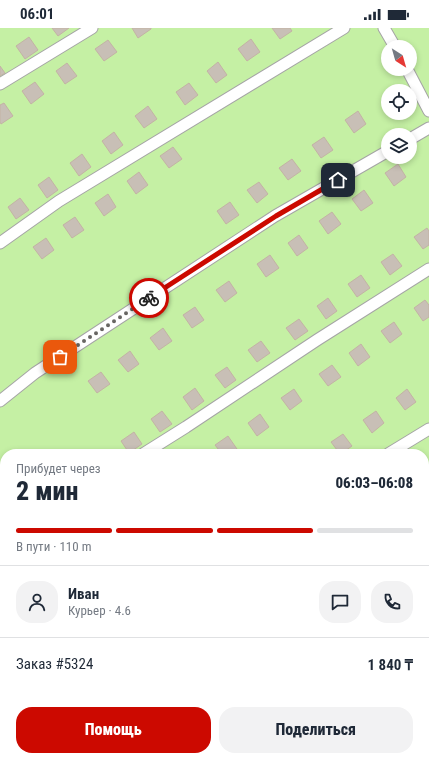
<!DOCTYPE html>
<html lang="ru">
<head>
<meta charset="utf-8">
<style>
  body { margin:0; font-family:"Roboto Condensed",sans-serif; background:#f2f2f3; color:#1f2937; height:100vh; display:flex; flex-direction:column; font-size:15px; white-space:nowrap }
  * { box-sizing:border-box; margin:0 }
  p { font-size:13px; color:#747a83 }
  .icon { flex:none; width:22px; height:22px; fill:none; stroke:currentColor; stroke-width:2; stroke-linecap:round; stroke-linejoin:round }
  .map { position:relative; flex:1; overflow:hidden }
  .details { position:absolute; left:0px; top:421px; width:429px; height:312px; display:flex; flex-direction:column; background:#fff; border-radius:16px 16px 0 0; box-shadow:0 2px 6px #0003 }
  .details>* { flex:none }
  .needle { width:26px; rotate:143deg }
  .fabs { position:absolute; left:381px; top:12px; display:grid; gap:8px }
  .fabs a { display:grid; place-items:center; width:36px; height:36px; border-radius:50%; background:#fff; box-shadow:0 2px 6px #0003; font-size:20px }
  .pin { position:absolute; display:grid; place-items:center; width:34px; height:34px; color:#fff; margin:-17px; border-radius:8px; box-shadow:0 2px 6px #0006 }
  .courier { position:absolute; display:grid; place-items:center; width:40px; height:40px; margin:-20px; border:3px solid #cc0900; border-radius:50%; background:#fff; color:#222; box-shadow:0 1px 5px #0007 }
  .summary em { font-style:normal; font-weight:800 }
  .summary div { display:flex; flex-direction:column-reverse }
  .summary { display:flex; align-items:center; justify-content:space-between; height:68px; padding:0 16px }
  h1 { font-size:26px; font-weight:800; line-height:30px }
  .bar { display:grid; grid-template-columns:repeat(4,1fr); gap:6px 4px; align-content:center; height:48px; padding:0 16px }
  .bar i { height:5px; border-radius:3px; background:#e0e1e3 }
  .bar .current { background:#cc0900 }
  .bar p { grid-column:span 4 }
  .line { display:flex; align-items:center; gap:10px; padding:0 16px; border-top:1px solid #e0e1e3 }
  .line div { flex:1 }
  .round { display:grid; place-items:center; flex:none; width:42px; height:42px; border-radius:16px; background:#f2f2f3 }
  .action { display:flex; gap:8px; margin-top:auto; padding:8px 16px }
  .action a { flex:1; height:46px; border-radius:16px; background:#cc0900; color:#fff; font-size:16px; font-weight:800; line-height:46px; text-align:center }
  .action a+a { background:#f2f2f3; color:#1f2937 }
  .status { display:flex; justify-content:space-between; align-items:center; height:28px; padding:0 20px; background:#fff; direction:ltr }
  .status svg { height:11px; fill:currentColor }
  .map>svg:first-child { display:block }
  .grass { fill:#c5f0a4; fill-rule:evenodd }
  .building { fill:#c8bfb6; stroke:#c3b3a4 }
  .lines { fill:none; stroke-linecap:round; stroke-linejoin:round }
  .street-casing { stroke:#a5a5a5; stroke-width:13 }
  .street { stroke:#fff; stroke-width:11 }
  .done { stroke:#686663; stroke-width:4; stroke-dasharray:0 7.2 }
  .route { stroke:#cc0900; stroke-width:5 }
</style>
</head>
<body>
<div class="status"><b>06:01</b><svg viewBox="0 0 49 12"><path d="M0 12V9h3v3zM5 12V6h3v6zM10 12V3h3v9zM15 12V0h3v12zM26 1h20v11H26zM47 4h2v5h-2z"/></svg></div>
<div class="map">
<svg width="429" height="733" viewBox="0 0 429 733">
  <rect width="100%" height="100%" fill="#f0ece3"/>
  <path class="grass" d="M0 0H429V733H0ZM388 19H410V41H388ZM388 63H410V85H388ZM388 107H410V129H388ZM5 426H424V728H5Z"/>
  <path class="building" d="M52 0H69L58 8Z
    M132 0H151V1L138 10Z
    M272 0H290L292 3 280 11Z
    M29 9 38 22 25 31 16 18Z
    M251 11 260 24 247 33 238 21Z
    M108 12 117 24 104 33 95 21Z
    M218 34 227 47 216 55 207 43Z
    M67 35 77 48 65 56 56 43Z
    M0 38 5 45 0 48Z
    M35 54 44 66 31 76 22 63Z
    M189 55 198 67 185 77 176 64Z
    M4 75 13 88 1 96 0 94V77Z
    M148 78 157 91 144 100 135 88Z
    M358 83 366 96 354 105 345 92Z
    M114 104 123 117 111 126 102 113Z
    M324 109 333 122 321 130 312 117Z
    M173 119 182 131 169 140 160 128Z
    M82 126 91 139 79 148 70 135Z
    M292 131 301 143 288 152 279 140Z
    M398 136 406 149 394 158 385 145Z
    M139 144 148 157 136 166 127 153Z
    M49 149 58 162 47 170 38 157Z
    M259 154 268 166 257 175 247 162Z
    M364 162 373 175 361 183 352 171Z
    M108 166 116 179 104 188 95 175Z
    M20 170 29 182 16 191 8 179Z
    M230 174 239 187 226 196 217 183Z
    M332 184 341 196 328 206 319 193Z
    M75 189 84 202 72 210 63 197Z
    M427 200 429 203V217L423 221 414 209Z
    M299 207 308 220 297 228 288 215Z
    M46 210 54 222 42 231 33 219Z
    M393 226 402 238 390 247 381 234Z
    M270 227 279 240 266 249 257 236Z
    M361 247 370 260 357 269 348 256Z
    M229 253 237 265 225 274 216 262Z
    M328 270 337 283 326 291 317 278Z
    M425 272 429 277V289L423 293 414 280Z
    M195 279 204 292 192 300 183 287Z
    M299 291 308 303 295 312 286 300Z
    M394 294 402 306 390 315 381 303Z
    M163 300 172 313 159 322 150 310Z
    M261 313 270 325 257 334 248 322Z
    M361 316 370 329 358 338 349 325Z
    M130 323 139 336 128 344 118 332Z
    M332 337 341 349 328 358 319 346Z
    M227 339 236 352 225 360 215 347Z
    M101 344 110 356 97 365 88 353Z
    M195 360 204 373 192 382 183 369Z
    M294 361 302 373 290 382 281 370Z
    M407 361 416 374 405 382 396 370Z
    M162 383 172 396 160 404 151 391Z
    M376 383 384 395 372 405 363 392Z
    M260 386 269 399 257 408 248 395Z
    M134 404 142 416 129 425 121 413Z
    M343 406 352 418 341 426H340L331 414Z
    M228 408 237 421 229 426H222L215 417Z
    M424 512 429 519V525L424 528Z
    M125 728H138L131 733H129Z
    M212 728H216L220 733H205Z
    M366 728H385L387 731 385 733H369Z"/>
  <g class="lines">
    <g class="street-casing">
      <path id="street" d="M384 0 395 19
        M407 41 429 83
        M0 56 92 0
        M410 111 429 100
        M0 215 59 173 344 0
        M0 373 35 345 275 188 388 123
        M143 426 186 399 317 312 429 241
        M388 426 429 401
        M0 516 5 513
        M424 561 429 557
        M0 673 5 669
        M154 733 162 728
        M415 733 423 728"/>
    </g>
    <use href="#street" class="street"/>
  </g>
  <g class="lines">
    <path class="done" d="M60 329 149 270"/>
    <path class="route" d="M149 270 276 188 338 152"/>
  </g>
</svg>
<div class="fabs">
<a><svg class="needle" viewBox="-14 -14 28 28"><path d="M0-13l5 13h-10z" fill="#e53935"/><path d="M0 13l5-13h-10z" fill="#747a83"/></svg></a>
<a><svg class="icon" aria-label="locate" viewBox="0 0 24 24"><circle cx="12" cy="12" r="6"/><path d="M12 2v4M12 18v4M2 12h4M18 12h4"/></svg></a>
<a><svg class="icon" aria-label="layers" viewBox="0 0 24 24"><path d="M12 4l9 5-9 5-9-5zM3 14l9 5 9-5"/></svg></a>
</div>
<div class="pin" style="left:60px;top:329px;background:#ea580c"><svg class="icon" aria-label="bag" viewBox="0 0 24 24"><path d="M5 8h14l-1 12H6zM9 8a3 3 0 0 1 6 0"/></svg></div>
<div class="pin" style="left:338px;top:152px;background:#1f2937"><svg class="icon" aria-label="home" viewBox="0 0 24 24"><path d="M3 11l9-7 9 7M6 9v11h12V9"/></svg></div>
<div class="courier" style="left:149px;top:270px"><svg class="icon" aria-label="bike" viewBox="0 0 24 24"><circle cx="6" cy="16" r="4"/><circle cx="18" cy="16" r="4"/><path d="M6 16l4-8h5l3 8M10 8l3 8H6M13 5h3"/></svg></div>
<section class="details">
<div class="summary"><div><h1>2 мин</h1><p>Прибудет через</p></div><em>06:03–06:08</em></div>
<div class="bar"><i class="current"></i><i class="current"></i><i class="current"></i><i></i><p>В пути · 110 m</p></div>
<div class="line" style="height:72px"><a class="round"><svg class="icon" aria-label="person" viewBox="0 0 24 24"><circle cx="12" cy="8" r="4"/><path d="M4 21q1-7 8-7t8 7"/></svg></a><div><b>Иван</b><p>Курьер · 4.6</p></div><a class="round"><svg class="icon" aria-label="chat" viewBox="0 0 24 24"><path d="M4 5h16v11H9l-5 4z"/></svg></a><a class="round"><svg class="icon" aria-label="phone" viewBox="0 0 24 24"><path d="M5 4h4l2 5-3 2q2 4 5 5l2-3 5 2v4C11 20 4 13 5 4z"/></svg></a></div>
<div class="line" style="height:52px"><div>Заказ #5324</div><b>1 840 ₸</b></div>
<div class="action"><a>Помощь</a><a>Поделиться</a></div>
</section>
</div>
</body>
</html>
